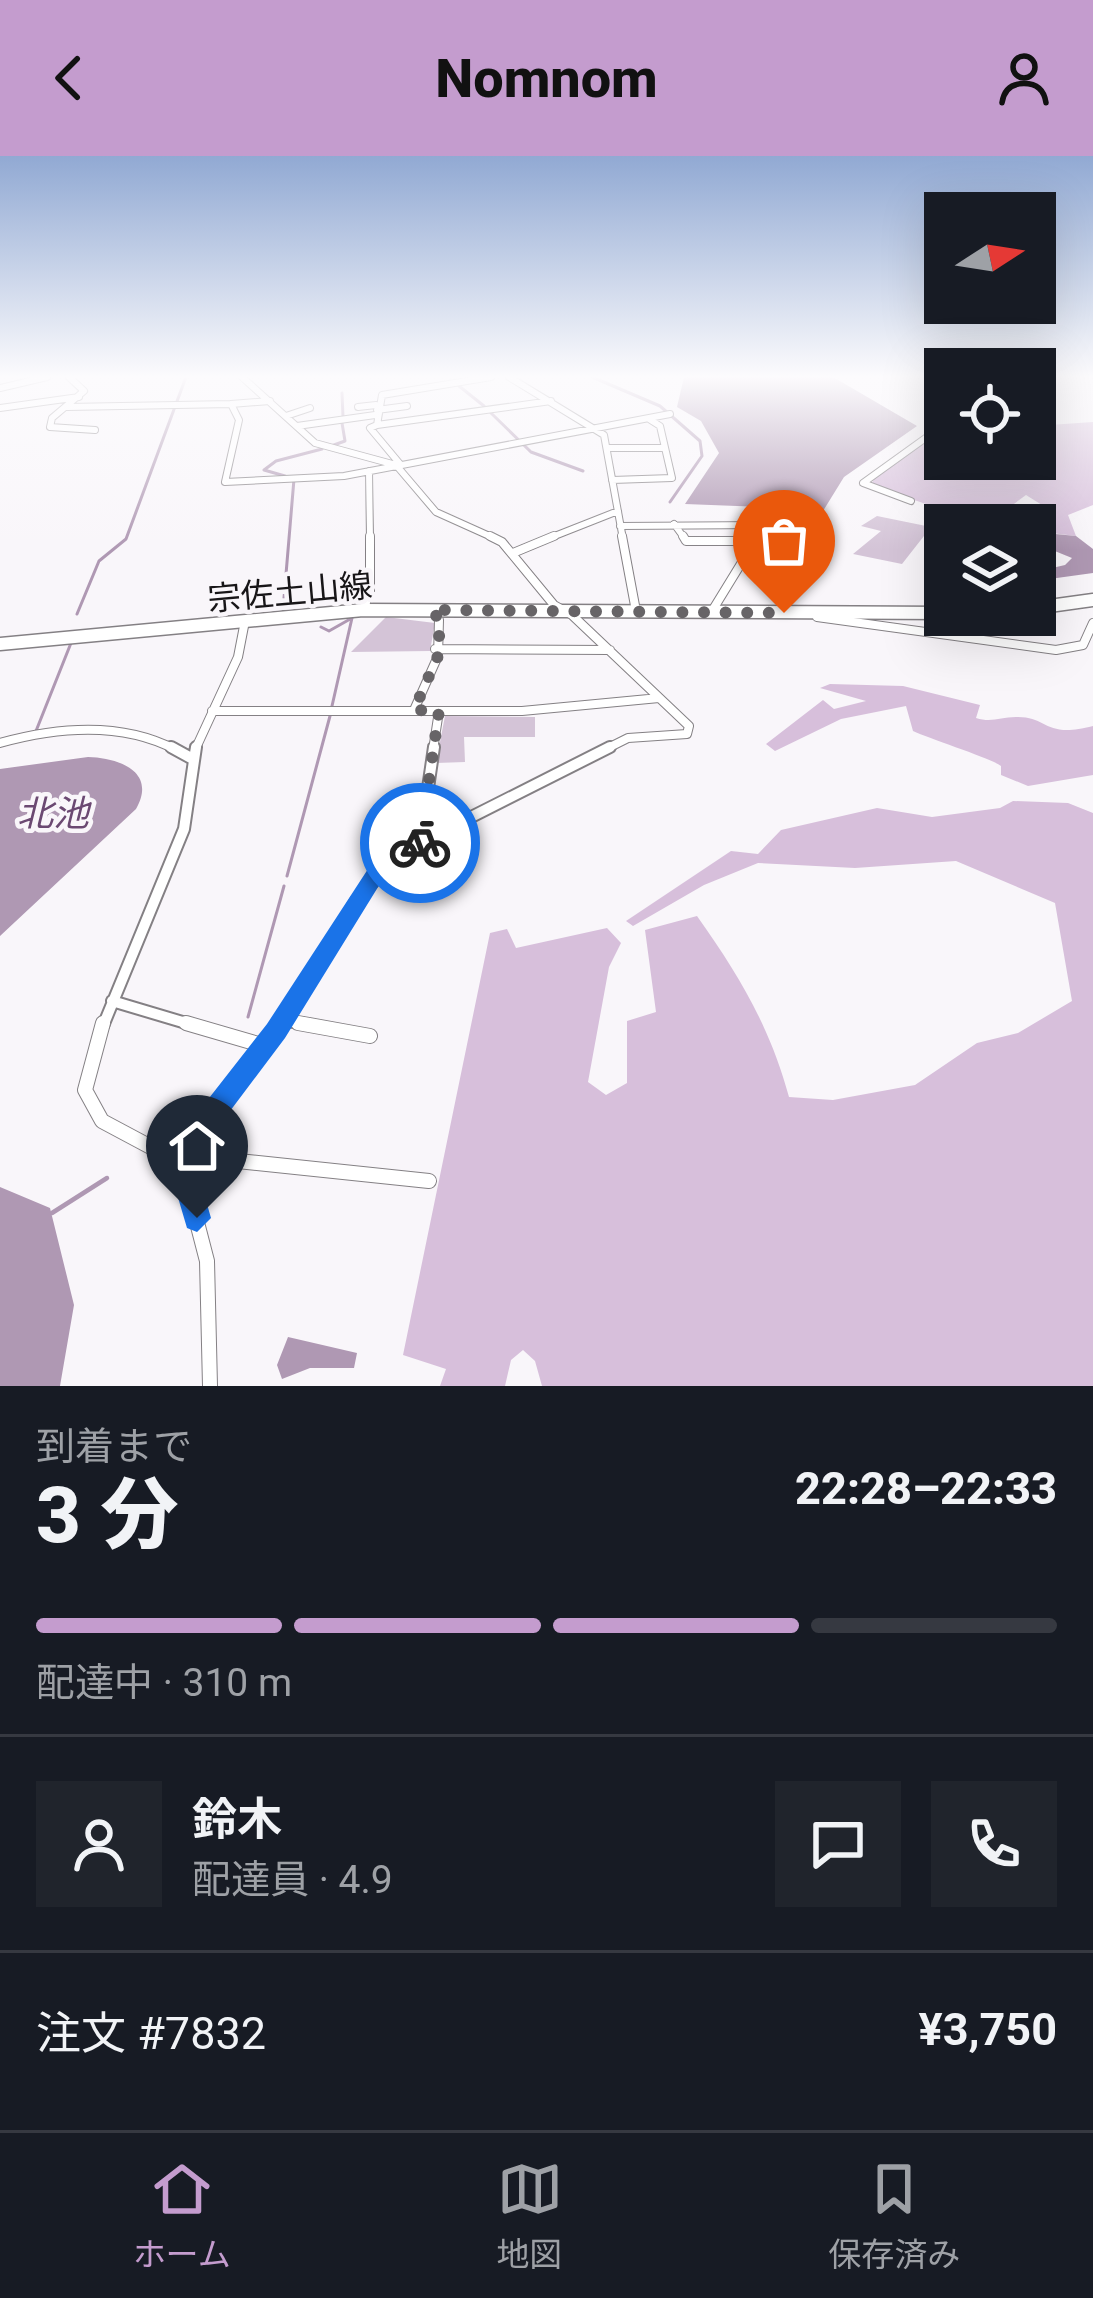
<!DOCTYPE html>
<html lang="ja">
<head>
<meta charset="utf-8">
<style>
  body { margin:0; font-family:Roboto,"Noto Sans JP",sans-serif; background:#20242c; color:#f1f3f6; height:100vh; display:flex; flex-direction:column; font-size:45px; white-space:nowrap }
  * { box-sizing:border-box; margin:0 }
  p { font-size:39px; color:#9ea1a6 }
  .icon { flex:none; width:66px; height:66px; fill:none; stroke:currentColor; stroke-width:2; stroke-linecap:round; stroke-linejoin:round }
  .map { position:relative; height:1230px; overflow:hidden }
  .sheet { display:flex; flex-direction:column; background:#171b24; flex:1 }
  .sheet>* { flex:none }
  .needle { width:78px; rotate:78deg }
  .fabs { position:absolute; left:924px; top:36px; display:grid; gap:24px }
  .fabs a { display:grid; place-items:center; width:132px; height:132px; border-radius:0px; background:#171b24; box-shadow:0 12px 48px #0002; font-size:60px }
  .pin { position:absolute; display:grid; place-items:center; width:102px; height:102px; color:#fff; margin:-123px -51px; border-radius:50% 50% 50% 0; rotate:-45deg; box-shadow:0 0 12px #0007 }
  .pin .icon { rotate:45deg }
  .courier { position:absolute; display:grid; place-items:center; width:120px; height:120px; margin:-60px; border:9px solid #1a73e8; border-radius:50%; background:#fff; color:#222; box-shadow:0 3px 15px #0007 }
  .headline em { font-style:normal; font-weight:800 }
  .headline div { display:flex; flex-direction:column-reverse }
  .headline { display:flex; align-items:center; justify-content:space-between; height:204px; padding:0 36px }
  h1 { font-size:78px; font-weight:800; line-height:90px }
  .bar { display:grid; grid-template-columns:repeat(4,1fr); gap:18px 12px; align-content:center; height:144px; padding:0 36px }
  .bar i { height:15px; border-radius:9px; background:#363941 }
  .bar .current { background:#c49cce }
  .bar p { grid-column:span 4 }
  .line { display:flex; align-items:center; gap:30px; padding:0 36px; border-top:3px solid #363941 }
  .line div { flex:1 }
  .round { display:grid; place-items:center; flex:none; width:126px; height:126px; border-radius:0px; background:#20242c }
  header { display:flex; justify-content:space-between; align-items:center; height:156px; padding:0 36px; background:#c49cce; color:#111; font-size:54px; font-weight:800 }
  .tabs { display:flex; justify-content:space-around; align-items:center; height:168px; border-top:3px solid #363941; background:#171b24; font-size:33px; color:#9ea1a6 }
  .tabs a { display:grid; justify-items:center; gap:6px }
  .tabs .current { color:#c49cce }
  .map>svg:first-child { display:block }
  .green { fill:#d4c4d7 }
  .forest { fill:#d7bfdb }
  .water { fill:#af98b3 }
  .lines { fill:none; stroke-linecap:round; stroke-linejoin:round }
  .stream-far1 { stroke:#af98b3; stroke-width:3 }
  .stream { stroke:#af98b3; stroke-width:4.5 }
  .minor-far3-casing { stroke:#848084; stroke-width:8 }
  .minor-far2-casing { stroke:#848084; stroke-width:10 }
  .minor-far1-casing { stroke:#848084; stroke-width:14 }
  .minor-casing { stroke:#848084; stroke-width:16 }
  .primary-casing { stroke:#848084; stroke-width:15 }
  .minor-far3 { stroke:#fff; stroke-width:6 }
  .minor-far2 { stroke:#fff; stroke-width:8 }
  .minor-far1 { stroke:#fff; stroke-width:10 }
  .minor { stroke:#fff; stroke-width:14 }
  .primary { stroke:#fff; stroke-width:12 }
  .route { fill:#1a73e8 }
  .done { stroke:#676467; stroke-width:12; stroke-dasharray:0 21.6 }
  .labels { text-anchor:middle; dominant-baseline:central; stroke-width:9; stroke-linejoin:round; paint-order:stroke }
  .street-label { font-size:33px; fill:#181618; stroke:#f9f6fa }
  .water-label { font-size:36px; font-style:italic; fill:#6b4972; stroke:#f9f6fa }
</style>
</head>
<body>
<header><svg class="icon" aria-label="back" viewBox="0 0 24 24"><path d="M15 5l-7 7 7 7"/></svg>Nomnom<svg class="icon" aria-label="person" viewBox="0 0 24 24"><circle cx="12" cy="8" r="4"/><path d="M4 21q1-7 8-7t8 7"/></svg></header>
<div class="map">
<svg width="1093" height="1230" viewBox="0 0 1093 1230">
  <rect width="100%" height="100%" fill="#f9f6fa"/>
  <path class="green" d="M877 360 931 371 902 408 853 398 881 375 861 370Z
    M386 461 435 467 430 495 351 496Z
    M445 560 535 561V581H464L465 606 436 607Z"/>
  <path class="forest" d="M1093 266V349L1068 359 1076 380 1035 375V369H996L1021 366 1042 349 1026 339 992 364H972L871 329 876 319 945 273V303H1035V270Z
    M830 528 903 530 980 549 976 562C992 567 1000 561 1016 561 1048 560 1044 583 1093 570V619L1028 630 1001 619V610C993 603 930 583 913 575L906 550 841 563 775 595 766 588 823 544 834 553 866 545 820 532Z
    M1013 645 1068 647 1093 657V1230H542L535 1205 523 1194 511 1204 505 1230H440L446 1213 403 1199 490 777 507 773 516 792 607 772 621 787 609 811 588 926 606 939 627 927V865L656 856 645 774 697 760C739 819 770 871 789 941L833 944 915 929 977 887 1018 877 1072 845 1055 747 956 705 855 712 758 707 704 729 633 770 626 765 731 695 758 698 781 674 877 652 932 661 1000 652Z"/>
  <path class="water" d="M684 221H833L917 270 844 321 815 368 763 351 685 348 719 297 701 265 677 251Z
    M1035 376 1076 380 1093 393V417L1035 425V416L1065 409 1072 402 1035 387Z
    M88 601C120 602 157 616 136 653L0 780V613Z
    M0 1031 50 1052 74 1149 60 1230H0Z
    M288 1181 357 1197 354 1212H310L282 1223 277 1209Z"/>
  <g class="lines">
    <path class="stream-far1" d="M592 221 660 250 700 285 702 300 670 346
      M459 230 484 250
      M342 237 343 261
      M491 257 531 296 583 315
      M331 290 345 285 342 267
      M285 320 264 314 276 305 322 293
      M284 442 294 323
      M77 458 99 405 126 383 186 221
      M321 471 329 475 352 462 332 550
      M36 575 71 487
      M287 720 330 560
      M248 861 284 730"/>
    <path class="stream" d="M52 1057 107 1022"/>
    <g class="minor-far3-casing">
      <path id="minor-far3" d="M69 221 84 235 52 262 50 271 95 274
        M242 221 315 287 396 309 436 356 496 383
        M509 221 604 279 623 383
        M1035 221V255
        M0 232 47 221
        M231 248 270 245
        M67 251 231 248 239 264 225 326 344 320 670 258
        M358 251 376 249
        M0 252 79 241
        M377 254 407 250
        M286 260 310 252
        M377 269 551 245
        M297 270 375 259
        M607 292H665
        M400 308 370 272 377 269 382 239 491 221
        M369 315 370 383
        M612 324 672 322 660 270 649 263
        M911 345 863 327 945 268
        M674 368 685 383
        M620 370 765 369 756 383
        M547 383 618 355"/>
    </g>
    <g class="minor-far2-casing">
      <path id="minor-far2" d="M490 380 502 386 554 449 572 459 689 570 687 578 628 582 604 594
        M622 380 636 455
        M683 380 686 385H757
        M513 397 554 380
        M363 454 370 436V380
        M712 455 758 380
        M817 461 1056 494 1083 489 1093 467
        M435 493 610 494
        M414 554 438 500 439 464 431 454
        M212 555H522L659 542
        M0 587C58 571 121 565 176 594
        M195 594 238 501 245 465
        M433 594 439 555"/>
    </g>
    <g class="minor-far1-casing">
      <path id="minor-far1" d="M171 591 191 602
        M420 687 434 591
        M112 845 196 870
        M283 864 315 870
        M103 870 184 673 196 591
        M279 870 356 745 398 698 610 591"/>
    </g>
    <g class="minor-casing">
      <path id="minor" d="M103 867 85 934 102 965 162 997 429 1025
        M186 867 265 890
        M298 867 370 880
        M180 1001 281 867
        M180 1001 207 1105 210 1230"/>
    </g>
    <g class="primary-casing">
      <path id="primary" d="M1035 452 1093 444
        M0 488 363 454 945 457"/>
    </g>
    <use href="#minor-far3" class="minor-far3"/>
    <use href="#minor-far2" class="minor-far2"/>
    <use href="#minor-far1" class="minor-far1"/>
    <use href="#minor" class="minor"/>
    <use href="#primary" class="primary"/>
  </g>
  <linearGradient id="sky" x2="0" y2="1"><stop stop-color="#91a9d3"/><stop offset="0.56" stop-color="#fcfbfd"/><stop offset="1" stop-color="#fcfbfd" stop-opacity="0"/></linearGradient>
  <rect width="1093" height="394" fill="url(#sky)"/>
  <path class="route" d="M412 682 430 687 383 723 285 882 194 1003 211 1062 197 1076 187 1072 166 1001 170 992 267 868 368 713Z"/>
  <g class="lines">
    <path class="done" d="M420 687 439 555 414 554 438 500 440 464 431 454 784 457"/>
  </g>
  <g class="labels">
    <g class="street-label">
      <text transform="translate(290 436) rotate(-5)">宗佐土山線</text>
    </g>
    <g class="water-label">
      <text x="53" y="658">北池</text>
    </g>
  </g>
</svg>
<div class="fabs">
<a><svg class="needle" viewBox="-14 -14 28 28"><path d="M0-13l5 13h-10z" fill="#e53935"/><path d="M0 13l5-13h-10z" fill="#9ea1a6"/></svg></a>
<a><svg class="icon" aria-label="locate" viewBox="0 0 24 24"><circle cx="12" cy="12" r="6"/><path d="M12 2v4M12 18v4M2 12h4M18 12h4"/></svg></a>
<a><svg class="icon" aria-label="layers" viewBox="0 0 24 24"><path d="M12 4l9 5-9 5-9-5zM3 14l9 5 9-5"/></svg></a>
</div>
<div class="pin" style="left:784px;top:457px;background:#ea580c"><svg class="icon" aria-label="bag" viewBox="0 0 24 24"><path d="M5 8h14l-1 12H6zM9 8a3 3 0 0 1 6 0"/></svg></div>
<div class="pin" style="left:197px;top:1062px;background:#1f2937"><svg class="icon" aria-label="home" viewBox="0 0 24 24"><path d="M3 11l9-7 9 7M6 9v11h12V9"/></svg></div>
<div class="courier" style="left:420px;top:687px"><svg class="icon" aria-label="bike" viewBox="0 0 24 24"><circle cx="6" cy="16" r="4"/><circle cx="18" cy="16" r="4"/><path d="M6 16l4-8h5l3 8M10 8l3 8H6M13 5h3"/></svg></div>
</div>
<section class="sheet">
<div class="headline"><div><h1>3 分</h1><p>到着まで</p></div><em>22:28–22:33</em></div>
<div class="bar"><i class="current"></i><i class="current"></i><i class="current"></i><i></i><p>配達中 · 310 m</p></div>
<div class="line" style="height:216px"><a class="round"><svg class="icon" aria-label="person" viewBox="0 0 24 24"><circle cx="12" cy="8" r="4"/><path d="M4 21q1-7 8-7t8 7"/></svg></a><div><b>鈴木</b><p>配達員 · 4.9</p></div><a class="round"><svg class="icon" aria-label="chat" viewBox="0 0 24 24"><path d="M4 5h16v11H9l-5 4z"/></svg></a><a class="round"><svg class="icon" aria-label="phone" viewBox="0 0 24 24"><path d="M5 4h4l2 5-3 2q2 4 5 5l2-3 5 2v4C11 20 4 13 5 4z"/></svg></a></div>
<div class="line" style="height:156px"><div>注文 #7832</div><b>¥3,750</b></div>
</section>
<nav class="tabs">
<a class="current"><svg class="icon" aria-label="home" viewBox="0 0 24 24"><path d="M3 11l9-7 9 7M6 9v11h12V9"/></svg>ホーム</a>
<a><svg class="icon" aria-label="map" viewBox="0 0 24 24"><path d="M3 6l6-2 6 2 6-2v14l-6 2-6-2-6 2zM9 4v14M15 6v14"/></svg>地図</a>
<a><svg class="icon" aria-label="saved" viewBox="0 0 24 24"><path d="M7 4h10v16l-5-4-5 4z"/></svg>保存済み</a>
</nav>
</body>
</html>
